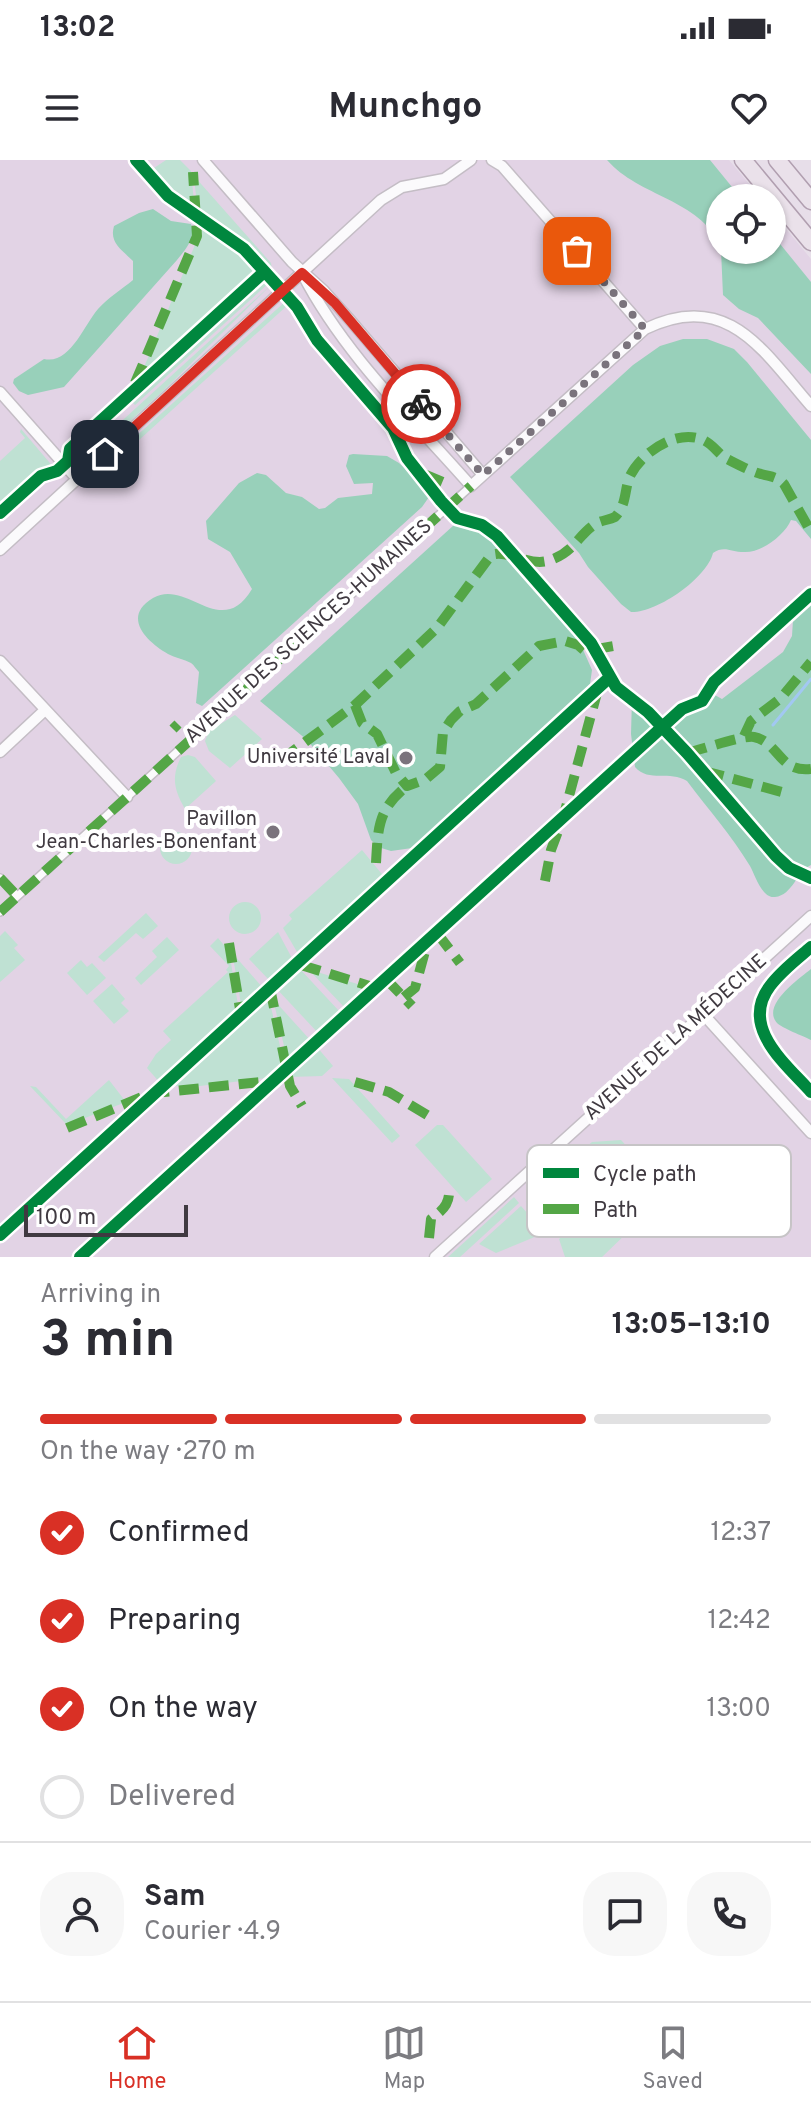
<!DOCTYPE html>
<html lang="en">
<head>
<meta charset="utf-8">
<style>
  body { margin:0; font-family:Overpass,sans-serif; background:#f7f7f7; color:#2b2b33; height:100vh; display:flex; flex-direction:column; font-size:30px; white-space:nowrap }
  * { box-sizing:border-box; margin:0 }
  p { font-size:26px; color:#7c7c81 }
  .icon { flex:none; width:44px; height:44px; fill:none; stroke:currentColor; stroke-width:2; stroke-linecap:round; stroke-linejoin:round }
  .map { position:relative; height:1097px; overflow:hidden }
  .sheet { display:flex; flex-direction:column; background:#fff; flex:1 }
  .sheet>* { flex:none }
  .buttons { position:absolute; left:706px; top:24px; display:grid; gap:16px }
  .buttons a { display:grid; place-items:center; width:80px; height:80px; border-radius:50%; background:#fff; box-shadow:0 2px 6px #0004; font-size:40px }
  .scale { position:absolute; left:24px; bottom:20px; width:164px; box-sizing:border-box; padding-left:8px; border:4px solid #403a41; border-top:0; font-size:22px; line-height:28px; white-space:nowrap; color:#403a41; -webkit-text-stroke:6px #fff; paint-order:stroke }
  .pin { position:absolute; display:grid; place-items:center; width:68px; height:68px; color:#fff; margin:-34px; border-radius:16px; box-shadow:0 4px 12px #0006 }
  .courier { position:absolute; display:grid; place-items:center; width:80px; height:80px; margin:-40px; border:6px solid #d93025; border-radius:50%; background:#fff; color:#222; box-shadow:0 2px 10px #0007 }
  .overview em { font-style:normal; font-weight:700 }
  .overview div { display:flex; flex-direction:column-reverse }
  .overview { display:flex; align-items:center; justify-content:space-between; height:136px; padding:0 40px }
  h1 { font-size:52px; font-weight:700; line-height:60px }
  .bar { display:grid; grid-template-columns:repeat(4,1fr); gap:12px 8px; align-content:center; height:96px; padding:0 40px }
  .bar i { height:10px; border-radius:6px; background:#e1e1e2 }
  .bar .current { background:#d93025 }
  .bar p { grid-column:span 4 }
  .line { display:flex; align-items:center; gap:20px; padding:0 40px; border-top:2px solid #e1e1e2 }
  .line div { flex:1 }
  .round { display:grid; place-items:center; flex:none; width:84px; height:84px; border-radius:32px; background:#f7f7f7 }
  ol { padding:0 40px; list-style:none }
  li { display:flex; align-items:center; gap:24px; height:88px }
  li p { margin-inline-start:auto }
  li .icon { padding:8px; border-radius:50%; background:#d93025; color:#fff; stroke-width:4 }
  li:last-child { color:#7c7c81 }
  li i { width:44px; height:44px; border:4px solid #e1e1e2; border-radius:50% }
  .status { display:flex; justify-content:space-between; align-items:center; height:56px; padding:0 40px; background:#fff; direction:ltr }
  .status svg { height:22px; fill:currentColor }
  header { display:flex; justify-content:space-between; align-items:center; height:104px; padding:0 40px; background:#fff; font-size:36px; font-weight:700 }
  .menu { display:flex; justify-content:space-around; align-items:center; height:112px; border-top:2px solid #e1e1e2; background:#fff; font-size:22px; color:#7c7c81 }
  .menu a { display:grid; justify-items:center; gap:4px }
  .menu .current { color:#d93025 }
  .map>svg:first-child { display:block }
  .built { fill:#e2d3e5 }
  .green { fill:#bfe1d3 }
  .forest { fill:#98d0ba }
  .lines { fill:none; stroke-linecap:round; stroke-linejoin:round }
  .stream { stroke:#a2c8f2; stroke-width:3 }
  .pedestrian-casing { stroke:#c4bdc5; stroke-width:10 }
  .minor-casing { stroke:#c4bdc5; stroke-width:13 }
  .primary-casing { stroke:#b19fb0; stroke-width:19 }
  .pedestrian { stroke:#fbfafc; stroke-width:7 }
  .minor { stroke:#fbfafc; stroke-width:10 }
  .primary { stroke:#eae1ea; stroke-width:16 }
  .quiet { stroke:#54a646; stroke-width:10; stroke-dasharray:20 10; stroke-linecap:butt }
  .cycleway-casing { stroke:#fff; stroke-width:17 }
  .cycleway { stroke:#00873e; stroke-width:12 }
  .done { stroke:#7a737c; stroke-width:8; stroke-dasharray:0 14.4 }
  .route { stroke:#d93025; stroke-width:10 }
  .poi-dot { fill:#7a737c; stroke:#fff; stroke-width:3 }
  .labels { text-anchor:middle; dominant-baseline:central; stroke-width:8; stroke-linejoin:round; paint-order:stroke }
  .street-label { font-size:20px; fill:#403a41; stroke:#fff }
  .poi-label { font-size:20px; fill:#403a41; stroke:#fff; text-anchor:end }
  .key { fill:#fff; stroke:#c6c4c6; stroke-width:2 }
  .key-label { font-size:22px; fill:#403a41 }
</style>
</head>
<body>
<div class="status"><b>13:02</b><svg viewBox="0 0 49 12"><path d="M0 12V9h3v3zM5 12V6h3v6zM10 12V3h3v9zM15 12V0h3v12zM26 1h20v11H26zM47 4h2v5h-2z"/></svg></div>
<header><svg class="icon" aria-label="menu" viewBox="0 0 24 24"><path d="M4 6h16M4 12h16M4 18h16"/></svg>Munchgo<svg class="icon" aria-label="heart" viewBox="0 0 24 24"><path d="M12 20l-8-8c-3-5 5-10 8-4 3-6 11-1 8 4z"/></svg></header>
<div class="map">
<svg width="811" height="1097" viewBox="0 0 811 1097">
  <rect width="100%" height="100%" fill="#e7dee9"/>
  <path class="built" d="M0 0H729L761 38H720V90H772V52L811 99V1097H0Z"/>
  <path class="green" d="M166 0H180L191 11 195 52 162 27 148 12Z
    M194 16 271 103 273 117 231 76 198 56Z
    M200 63C220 74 253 89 259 113L137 224 197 80Z
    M262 118 265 117 270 122 135 245 129 239Z
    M272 124 162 232 85 302 80 303 79 300Z
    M287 140 290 143 95 320 92 316Z
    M21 269 55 309 40 313 0 349V301L25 278 20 272Z
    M235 555 262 579 230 608 209 591 205 581 209 571Z
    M188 595 195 597 216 621 185 649C174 630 171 617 181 597Z
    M160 688a16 16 0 1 1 32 0a16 16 0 1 1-32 0Z
    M362 690 386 719 300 797 283 768 292 759 289 755Z
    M229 758a16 16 0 1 1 32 0a16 16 0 1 1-32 0Z
    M146 753 158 766 143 779 136 773 104 802 98 797Z
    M5 771 18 785 14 788 25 800 0 822V776Z
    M278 772 294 802 272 823 249 799Z
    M167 777 179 790 141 825 135 818 157 797 152 791Z
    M218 778 229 791 239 851 161 924 147 908 156 894 171 880 163 871 228 812 226 810 229 806 210 786Z
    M234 795 263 828 242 850 233 797Z
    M81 800 87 807 92 803 106 818 87 835 67 813Z
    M299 808 340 852V857L319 874 275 827Z
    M309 810 317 812 371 828 350 848H345Z
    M112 824 125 839 121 843 129 851 114 864 93 841Z
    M268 834 285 908 275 917 200 926H170Z
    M273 839 312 882 289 903H288Z
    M317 887 333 906 322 916 290 917 289 912Z
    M332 918 349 919 400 976 392 983Z
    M109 920 126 942 67 965 30 926 36 927 66 959Z
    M437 965H443L492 1019 466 1042 415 985Z
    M621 980 670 1034 642 1059 580 992 592 982Z
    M570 1001 598 1032 557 1069 552 1070 535 1053 541 1048 531 1038 525 1042Z
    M514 1037 519 1043 460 1097H448Z
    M521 1046 543 1071 542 1074 496 1093 479 1084Z
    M574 1068 630 1069V1070L602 1097H565L559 1079Z"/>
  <path class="forest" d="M607 0H710L741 38H720V86C700 39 639 37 607 0Z
    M153 49 171 61 191 64C196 78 185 90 177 100L64 227 28 235 19 231 13 223 14 219 44 199C70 205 84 165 98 149 108 138 122 129 133 120V101C122 90 109 83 114 66L139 53Z
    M772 74 811 122V214L758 158 739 149 723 135 721 90H772Z
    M683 179H707L734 189 747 202 811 280V379L796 361 791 360C785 375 761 393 744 392 731 392 724 385 713 393 707 418 657 453 631 452L621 444 588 407 579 393 510 317 633 205 660 186Z
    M353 294 387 296 399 303 428 330 429 337 422 347 202 546 196 543 199 512C196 509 194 505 191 503 184 499 175 498 168 494 147 482 121 457 153 438 187 418 221 481 252 429L230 392 208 379 206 361 239 323 257 313 266 315 286 333 302 337 319 349 325 348 338 338 372 334 373 323 354 324 346 306 349 295Z
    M479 356 497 371 573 467 592 510 590 524 412 688 391 691 378 687 371 680 358 644 339 618 307 580 260 541 454 365Z
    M811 428V705C796 712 793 735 775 737 762 739 755 715 750 706 732 676 708 649 687 621 670 610 649 623 635 607L631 574 632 538H638L672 566 694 537 713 534 722 539 783 492 792 476 794 444Z
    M811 809V880C803 876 782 868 777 863 761 845 799 819 811 809Z"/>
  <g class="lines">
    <path class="stream" d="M773 565 811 519"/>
    <g class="pedestrian-casing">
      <path id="pedestrian" d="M0 718 17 736
        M0 752 471 326"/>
    </g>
    <g class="minor-casing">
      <path id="minor" d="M203 0 292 102 324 131 350 160 483 315
        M492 0 502 6 645 169
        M302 113C343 193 412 259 471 326L645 169C728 129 763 191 811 246
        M0 232 77 319
        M0 390 381 40 402 27 444 19 471 0
        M0 501 127 637
        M0 592 45 550
        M703 854 811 973
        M435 1097 811 756"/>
    </g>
    <g class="primary-casing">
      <path id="primary" d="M743 0 811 82
        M777 0 811 41"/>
    </g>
    <use href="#pedestrian" class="pedestrian"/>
    <use href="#minor" class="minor"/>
    <use href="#primary" class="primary"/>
    <path class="quiet" d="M135 223 197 76 193 12
      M424 314 450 325
      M355 545 362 563 377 574 396 613 407 626 426 619 440 607 443 572 451 560 460 551 476 544 539 486 565 481 578 485 585 491 614 486
      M173 569 178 564
      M744 576 751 561 781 538 811 502
      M687 593C700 590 743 575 754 577 779 582 779 613 811 609
      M281 600 355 545 437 468 491 395C508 389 528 406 547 401 575 393 577 375 597 363 603 360 609 360 615 357 627 345 624 330 630 316 641 293 677 268 703 280 713 284 718 294 727 299 737 304 752 312 761 314 771 317 776 316 784 324L811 372
      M704 611 782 632
      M376 703C378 667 378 649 407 626
      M0 718 17 736
      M545 721 551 690 563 658 597 533
      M0 752 471 326
      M437 773 460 803
      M229 783 241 855
      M301 805 376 828
      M386 819 412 846
      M270 828 290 926 302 946
      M404 837 415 828 427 784
      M355 922 389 932 432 958
      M67 968 159 930 164 932 271 921
      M534 1032 556 1030 732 1041
      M429 1078 431 1059C445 1048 450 1045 449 1026"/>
    <g class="cycleway-casing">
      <path id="cycleway" d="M136 0 168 36 244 89 297 147 317 180 393 268 407 298 441 341 457 358 482 365 497 376 591 483 616 527 648 552 687 593 776 696 789 708 811 718
        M0 353 41 316 57 311 68 301 70 289 264 112
        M811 787C797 799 781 811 770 826 739 867 786 904 811 932
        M0 1075 610 517
        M80 1097 682 549 702 541 714 522 811 434"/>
    </g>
    <use href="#cycleway" class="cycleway"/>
  </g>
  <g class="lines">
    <path class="done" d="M421 244 483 315 645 169 577 91"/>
    <path class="route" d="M105 294 302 113 335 143 421 244"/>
  </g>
  <g class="poi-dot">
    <circle cx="406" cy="598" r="8"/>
    <circle cx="273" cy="672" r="8"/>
  </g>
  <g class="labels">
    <g class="street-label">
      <text transform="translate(309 472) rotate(-42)">AVENUE DES SCIENCES-HUMAINES</text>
      <text transform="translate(676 878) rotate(-42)">AVENUE DE LA MÉDECINE</text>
    </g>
    <g class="poi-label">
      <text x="390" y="598">Université Laval</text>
      <text x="257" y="660">Pavillon<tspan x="257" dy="23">Jean-Charles-Bonenfant</tspan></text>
    </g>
  </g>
  <rect x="527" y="985" width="264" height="92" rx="12" class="key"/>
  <rect x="543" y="1008" width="36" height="10" fill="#00873e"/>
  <rect x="543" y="1044" width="36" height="10" fill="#54a646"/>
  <g class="key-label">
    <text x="593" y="1021">Cycle path</text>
    <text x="593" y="1057">Path</text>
  </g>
</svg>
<div class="buttons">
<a><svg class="icon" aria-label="locate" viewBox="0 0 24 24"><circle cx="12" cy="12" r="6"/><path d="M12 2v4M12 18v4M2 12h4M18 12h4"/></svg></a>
</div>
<div class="scale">100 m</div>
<div class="pin" style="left:577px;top:91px;background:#ea580c"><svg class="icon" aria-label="bag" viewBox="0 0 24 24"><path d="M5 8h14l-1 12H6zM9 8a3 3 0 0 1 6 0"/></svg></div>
<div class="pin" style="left:105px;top:294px;background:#1f2937"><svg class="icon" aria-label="home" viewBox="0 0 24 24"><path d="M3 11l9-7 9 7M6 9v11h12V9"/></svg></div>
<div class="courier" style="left:421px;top:244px"><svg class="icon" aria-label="bike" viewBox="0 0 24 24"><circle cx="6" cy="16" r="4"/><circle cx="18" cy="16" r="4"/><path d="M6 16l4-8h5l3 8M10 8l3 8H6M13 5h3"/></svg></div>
</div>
<section class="sheet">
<div class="overview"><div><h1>3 min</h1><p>Arriving in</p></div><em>13:05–13:10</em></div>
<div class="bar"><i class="current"></i><i class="current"></i><i class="current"></i><i></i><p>On the way · 270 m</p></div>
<ol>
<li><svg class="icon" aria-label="check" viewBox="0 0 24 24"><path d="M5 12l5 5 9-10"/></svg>Confirmed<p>12:37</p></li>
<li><svg class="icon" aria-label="check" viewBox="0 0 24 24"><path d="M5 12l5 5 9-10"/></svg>Preparing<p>12:42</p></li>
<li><svg class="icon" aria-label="check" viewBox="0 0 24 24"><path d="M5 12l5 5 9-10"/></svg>On the way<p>13:00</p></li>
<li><i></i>Delivered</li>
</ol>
<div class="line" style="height:144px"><a class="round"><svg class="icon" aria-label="person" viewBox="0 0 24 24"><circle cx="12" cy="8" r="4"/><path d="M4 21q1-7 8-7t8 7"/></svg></a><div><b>Sam</b><p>Courier · 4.9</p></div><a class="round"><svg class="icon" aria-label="chat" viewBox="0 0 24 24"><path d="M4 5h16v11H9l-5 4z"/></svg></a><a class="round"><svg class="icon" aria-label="phone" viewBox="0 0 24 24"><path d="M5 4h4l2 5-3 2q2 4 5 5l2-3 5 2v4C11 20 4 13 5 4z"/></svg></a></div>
</section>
<nav class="menu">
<a class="current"><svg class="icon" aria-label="home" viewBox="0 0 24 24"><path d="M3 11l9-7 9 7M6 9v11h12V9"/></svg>Home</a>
<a><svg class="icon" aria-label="map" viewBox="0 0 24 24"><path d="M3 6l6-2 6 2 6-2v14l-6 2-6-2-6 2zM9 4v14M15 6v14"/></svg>Map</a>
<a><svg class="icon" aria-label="saved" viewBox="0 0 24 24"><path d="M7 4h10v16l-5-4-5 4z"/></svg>Saved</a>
</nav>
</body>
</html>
